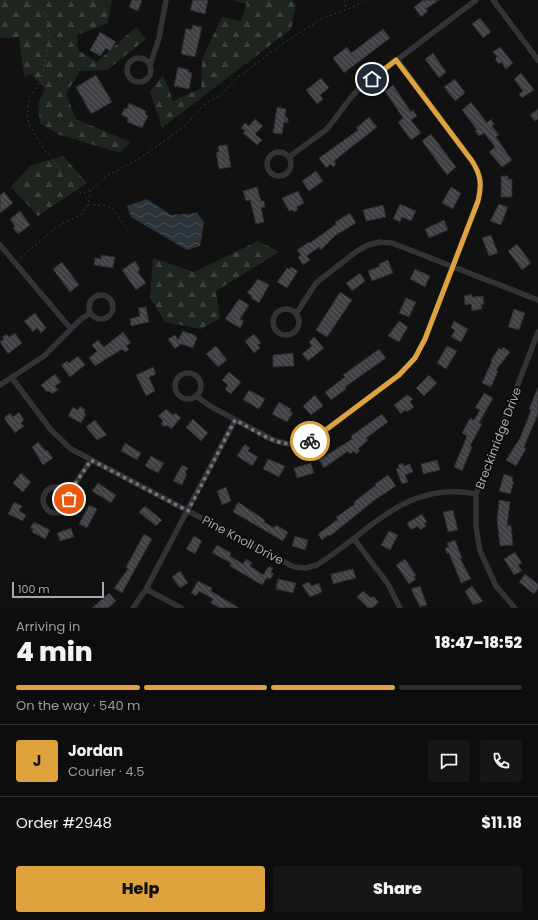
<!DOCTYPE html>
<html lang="en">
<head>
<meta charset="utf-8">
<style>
  body { margin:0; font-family:Poppins,sans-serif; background:#161617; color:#f1f3f6; height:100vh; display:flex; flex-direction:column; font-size:15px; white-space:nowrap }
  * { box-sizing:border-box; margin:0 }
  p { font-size:13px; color:#9a9c9e }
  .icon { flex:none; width:22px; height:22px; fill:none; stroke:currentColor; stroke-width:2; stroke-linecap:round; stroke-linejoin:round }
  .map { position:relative; height:608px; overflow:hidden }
  .side { display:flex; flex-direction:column; background:#0d0d0e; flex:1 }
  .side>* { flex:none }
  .scale { position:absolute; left:12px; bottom:10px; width:92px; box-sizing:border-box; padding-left:4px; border:2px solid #a4a9b2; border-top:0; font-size:11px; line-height:14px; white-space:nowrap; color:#a4a9b2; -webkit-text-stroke:3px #0c0c0d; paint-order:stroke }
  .pin { position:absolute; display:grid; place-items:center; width:34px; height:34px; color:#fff; margin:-17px; border:2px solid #fff; border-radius:50%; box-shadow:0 1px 4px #0007 }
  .courier { position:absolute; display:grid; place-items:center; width:40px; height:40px; margin:-20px; border:3px solid #dfa33d; border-radius:50%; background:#fff; color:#222; box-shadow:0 1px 5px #0007 }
  .head em { font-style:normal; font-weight:800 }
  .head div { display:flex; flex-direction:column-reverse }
  .head { display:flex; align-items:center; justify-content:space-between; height:68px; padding:0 16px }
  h1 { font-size:26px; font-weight:800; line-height:30px }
  .bar { display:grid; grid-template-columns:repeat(4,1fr); gap:6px 4px; align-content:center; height:48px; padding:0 16px }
  .bar i { height:5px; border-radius:3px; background:#2d2d2e }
  .bar .current { background:#dfa33d }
  .bar p { grid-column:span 4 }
  .line { display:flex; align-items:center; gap:10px; padding:0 16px; border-top:1px solid #2d2d2e }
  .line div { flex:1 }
  .round { display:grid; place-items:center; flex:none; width:42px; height:42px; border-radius:4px; background:#161617 }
  .primary-button { display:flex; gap:8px; margin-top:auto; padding:8px 16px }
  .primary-button a { flex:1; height:46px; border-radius:4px; background:#dfa33d; color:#111; font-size:16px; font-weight:800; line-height:46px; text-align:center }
  .primary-button a+a { background:#161617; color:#f1f3f6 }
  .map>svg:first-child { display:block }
  .forest { fill:url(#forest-firs) }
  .water { fill:url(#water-waves) }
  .building { fill:url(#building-back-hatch); stroke:#2b2b2e }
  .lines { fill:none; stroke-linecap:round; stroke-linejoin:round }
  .path { stroke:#393a3e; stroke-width:1; stroke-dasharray:2 3; stroke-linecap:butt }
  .minor { stroke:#333337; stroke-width:5.5 }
  .done { stroke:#71747a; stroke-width:4; stroke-dasharray:0 7.2 }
  .route { stroke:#dfa33d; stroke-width:5 }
  .labels { text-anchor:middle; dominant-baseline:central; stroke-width:4; stroke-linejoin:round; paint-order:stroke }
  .street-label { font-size:12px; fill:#a4a9b2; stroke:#0c0c0d }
</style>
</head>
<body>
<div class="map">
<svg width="538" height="608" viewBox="0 0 538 608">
  <defs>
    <pattern id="forest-firs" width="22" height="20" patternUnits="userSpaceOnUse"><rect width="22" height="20" fill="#1e251e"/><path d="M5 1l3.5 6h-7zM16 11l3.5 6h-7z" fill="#3c423c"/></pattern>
    <pattern id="water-waves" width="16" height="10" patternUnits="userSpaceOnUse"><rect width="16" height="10" fill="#2c343a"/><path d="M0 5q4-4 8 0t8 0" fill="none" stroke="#484f54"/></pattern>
    <pattern id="building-back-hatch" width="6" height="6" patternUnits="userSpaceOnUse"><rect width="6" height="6" fill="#404145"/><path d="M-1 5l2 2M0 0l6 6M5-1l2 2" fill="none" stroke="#595a5d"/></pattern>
  </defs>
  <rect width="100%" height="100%" fill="#111112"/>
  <path class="forest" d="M0 0H112L108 23 77 35 78 50 97 62 136 27 146 39 107 70 80 71 66 94 76 119 130 142 120 153 60 135 40 123 38 103 45 89 31 74 24 77 19 37 0 38Z
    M231 0H292L296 5 291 29 162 128 150 92 163 75 173 101 201 88 202 59 222 17 241 21 247 4Z
    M63 156 87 183 38 216 11 187 30 166Z
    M258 241 279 252 216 291 220 318 201 329 165 322 150 298 153 258 194 272Z"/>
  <path class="water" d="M147 199 171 215 197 213 204 222 200 246 187 250 131 217 127 206Z"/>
  <path class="building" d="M132 0H142L138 11 129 7Z
    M193 0H208L205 14 190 10Z
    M423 0H439L426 9 428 11 421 17 414 7Z
    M480 18 491 32 483 38 472 24Z
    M193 25 202 27 195 57 181 54 186 28 191 30Z
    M383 29 390 38 344 73 333 58 347 47 351 53Z
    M100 32 116 42 110 51 106 48 100 56 90 50Z
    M500 47 513 63 506 69 501 62 499 64 495 59 497 57 493 52Z
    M433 53 446 72 439 78 425 59Z
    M178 67 189 70 188 72 192 73 189 89 174 86Z
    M521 73 534 90 522 98 519 94 523 91 514 79Z
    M96 75 112 102 91 114 76 87Z
    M321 78 329 88 320 95 323 99 317 104 306 90Z
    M455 79 465 93 455 101 444 87Z
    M393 85 411 112 413 110 417 116 411 120 421 133 411 140 398 122 403 118 385 91Z
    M471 102 487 123 491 119 494 124 492 126 499 135 496 137 512 160 502 167 489 152 495 147 484 133 479 136 475 131 477 130 462 110Z
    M129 103 146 111 145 114 148 116 142 128 127 122 128 118 121 115 125 108 127 109Z
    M277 107 286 109 285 117 288 118V123L284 122 282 134 273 133Z
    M538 109V119L535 121 530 115Z
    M369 117 377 127 334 161 336 164 333 167 331 164 326 168 319 158 358 130 356 128Z
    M255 119 263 126 255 134 262 140 257 145 243 133 245 131 241 128 245 123 249 126Z
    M431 134 456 167 447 175 422 141Z
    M227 145 231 167 219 169 216 152H219L218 146Z
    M316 171 323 181 309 191 302 181Z
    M501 176H508V179H512V197H501Z
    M257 187 261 201H264L265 207 261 208 264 222 256 224 250 200 246 201 243 191Z
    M451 187 461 193 453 209 442 203Z
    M298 191 304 203 297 207 298 210 294 212 293 210 289 211 282 198Z
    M4 192 13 203 0 213V195Z
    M400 204 416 211 411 221 402 217 400 222 393 219Z
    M499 204 508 207 501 225 490 221Z
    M383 205 386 217 366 221 363 210Z
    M20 211 30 225 18 234 13 228 15 226 10 219Z
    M350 213 356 223 336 235 321 250 319 247 307 256 310 260 303 265 298 257 301 255 297 250 309 242 310 243 336 224 335 222Z
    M444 220 448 230 429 238 425 229Z
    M491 235 498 253 489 256 482 238Z
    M517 244 531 263 522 270 508 251Z
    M101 255 115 257 113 268 94 265 95 258 101 259Z
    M388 260 393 273 372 281 368 271 380 266 379 264Z
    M135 261 140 269 138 272 146 283 136 290 122 270Z
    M62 262 79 285 70 292 53 269Z
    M291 267 298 271 287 288 277 282 287 268 290 269Z
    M415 269 430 276 425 287 410 279Z
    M360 273 365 281 352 291 346 283Z
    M258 279 269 285 259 303 251 298 252 296 247 293Z
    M340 292 352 300 327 337 316 330Z
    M472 294V297L483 296 484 304 481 305 482 309 472 311 471 304 465 305 464 296Z
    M406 298 416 302 409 317 399 313Z
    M239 299 249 305 240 319 244 321 240 328 225 319Z
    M146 307 149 322 131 326 130 319 140 316 138 308Z
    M514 309 525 313 519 330 508 327Z
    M35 313 46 328 41 333 37 328 33 332 24 321Z
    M399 321 408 327 399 342 388 336Z
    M454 321 468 329 461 342 451 337 455 330 451 328Z
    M183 331 195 335 197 338 193 348 181 344 175 349 168 339 175 335 178 340Z
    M123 332 131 343 126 346 129 350 125 352 122 349 95 366 89 358 97 351 92 345 98 340 104 347Z
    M15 333 22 343 8 354 0 342 4 339 2 337 7 334 9 337Z
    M254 334 261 343 258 345 260 348 254 353 245 341Z
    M314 337 324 348 308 361 302 354 312 346 309 342Z
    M216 346 227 360 218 367 206 354Z
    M447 346 457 351 446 369 437 363Z
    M503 347 510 352 496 370 498 371 491 387 482 383 492 361 491 360 499 348 501 350Z
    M379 349 386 358 345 387 346 389 331 400 325 392 345 377 343 375Z
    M293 353 294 366 273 367V355Z
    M78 356 85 365 70 377 61 365 67 361 69 363Z
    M153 367 156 374 149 377 155 391 146 396 136 375Z
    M229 372 241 382 231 394 225 389 228 385 222 380Z
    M55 374 61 382 55 386 58 390 52 394 49 391 47 392 41 385Z
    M429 375 437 383 424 396 416 388Z
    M538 387V414L524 447 526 449 516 466 506 460 520 438 531 410 529 409Z
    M249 390 265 399 259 409 243 400Z
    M484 393 493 398 479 423 482 424 470 446 472 447 462 471 454 467 467 436 462 433 470 418 474 420 480 410 475 408Z
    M315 395 323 406 311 415 303 406Z
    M407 395 413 399 410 402 414 407 407 412 405 410 401 414 394 405Z
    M279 402 291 409 290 411 293 413 287 422 272 414Z
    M80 406 85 410 84 413 86 414 81 423 68 416 73 407 78 410Z
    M166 409 173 415 176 413 181 418 171 429 167 425 165 427 161 424 163 421 158 416Z
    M19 412 24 420 21 423 24 426 15 433 4 418 10 413 13 417Z
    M382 414 388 422 366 438 368 440 358 449 360 451 356 454 354 451 350 454 348 451 324 468 319 460 352 439 351 436Z
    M193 419 208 433 201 441 186 427Z
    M95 420 107 435 97 440 86 427Z
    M38 442 46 451 47 450 53 458 43 465 32 447Z
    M125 443 141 453 137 460 121 451Z
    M245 444 250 448 248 451 258 457 252 466 237 456Z
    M151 456 164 463 158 473 145 466Z
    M268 459 285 466 279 477 263 469Z
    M437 460 440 470 423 474 421 464Z
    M311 463 314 473 297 478 294 468Z
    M403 463 404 466 410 464 413 472 405 475 408 482 402 484 396 469 399 468 398 465Z
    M182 465 188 468 185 473 187 474 182 485 173 481Z
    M21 473 31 482 23 492 13 483Z
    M504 474 513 477 512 481 514 482 510 494 499 491Z
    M388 475 396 486 376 499 330 536 328 535 322 540 318 534 338 519 336 517 355 504 354 502 376 485 375 484Z
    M98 483 116 495 111 503 92 491Z
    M226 487 231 501 222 505 217 491Z
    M499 500 510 502 507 526 511 525 513 545 500 546 497 520Z
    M14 502 22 506 19 511 26 515 23 521 8 514Z
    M238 502 265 520 264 522 274 528 276 525 288 532 283 541 233 512Z
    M89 505 97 509 87 528 79 524Z
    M145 506 162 520 156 526 139 512Z
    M453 510 458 530 448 532 443 512Z
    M422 514 427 522 424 523 426 526 420 530 418 526 411 530 407 523Z
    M34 522 50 530 45 539 32 532 33 529 30 528Z
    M71 528 74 537 60 541 57 533Z
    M389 531 398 535 390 550 381 545Z
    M144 534 152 539 122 593 114 588 128 569 126 567Z
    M194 536 202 541 195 554 186 549Z
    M295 536 308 540 305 550 292 546Z
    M455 540 462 558H460L471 579 461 583 449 553 447 554 445 548 449 547 447 543Z
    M217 545 231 553 230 556 243 564 246 559 252 563 250 566 263 575 269 566 273 568 271 572 274 574 270 579 267 578 262 585 230 566 231 563 212 553Z
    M515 552 522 563 518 565 522 571 514 575 504 559Z
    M405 559 416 575 414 577 416 579 409 584 396 565Z
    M353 569 356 578 333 584 331 574Z
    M180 571 188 583 180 588 172 577Z
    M525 574 538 584V589L534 594 519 582Z
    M278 579 296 583 293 593 276 589Z
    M198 581 212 588 211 591 239 608H220L211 603 213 599 199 591 196 596 191 593Z
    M309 582 311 586 319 583 322 592 310 597 302 585Z
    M420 586 427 605 420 607 411 589Z
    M472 586 483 601 478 604 477 603 473 605 465 591Z
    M363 591 371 598 373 596 379 602 372 608H368L357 597Z
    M109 593 116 601 108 608H92Z"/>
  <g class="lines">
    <path class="path" d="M21 0 46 14 50 36 42 79 29 98 27 116 29 125 45 151 51 156 63 178 82 194 90 190
      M344 0 346 8
      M88 205C121 204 111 212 130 232
      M20 258 58 226 82 214 88 204 91 190 105 177 137 160 183 128 203 106 223 93 238 77 285 42 321 19 358 5 365 0"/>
    <path class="minor" d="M493 0 538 60
      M127 70a12 12 0 1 1 24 0a12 12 0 1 1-24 0Z
      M150 65 159 38 166 0
      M267 164a12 12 0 1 1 24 0a12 12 0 1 1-24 0Z
      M289 157 327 129 353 95 360 88 476 0
      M0 245 71 329
      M89 307a12 12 0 1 1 24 0a12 12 0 1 1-24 0Z
      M273 322a13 13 0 1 1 26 0a13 13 0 1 1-26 0Z
      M296 314 316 283 357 251 368 245 380 242 392 243 538 300
      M175 386a13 13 0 1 1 26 0a13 13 0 1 1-26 0Z
      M12 378 51 430 71 449 294 567 306 568 317 565C371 531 406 480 476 494
      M0 385 44 356 80 320 90 313
      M196 396 210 406 273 440 288 444 302 443 323 432 399 375 415 358 425 339 478 201C482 184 482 176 472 161L397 60
      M43 500a13 13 0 1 1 26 0a13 13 0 1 1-26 0Z
      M66 491 75 484 91 460
      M354 539 388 584 400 608
      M146 589 181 608
      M133 608 146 589 235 420
      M515 608 496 586 480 551 476 527V494L538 332"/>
  </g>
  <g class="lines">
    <path class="done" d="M69 499 66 492 75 484 91 460 188 511 235 420C258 432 283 452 310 441"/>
    <path class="route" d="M310 441 323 432 399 375 415 358 425 339 478 201C482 185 481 175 472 161L396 60 372 79"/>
  </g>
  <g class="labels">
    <g class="street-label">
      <text transform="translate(498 438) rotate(-69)">Breckinridge Drive</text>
      <text transform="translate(243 540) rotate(28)">Pine Knoll Drive</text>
    </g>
  </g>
</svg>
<div class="scale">100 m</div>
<div class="pin" style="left:69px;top:499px;background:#ea580c"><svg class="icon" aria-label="bag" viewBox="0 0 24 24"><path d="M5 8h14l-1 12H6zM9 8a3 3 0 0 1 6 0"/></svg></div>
<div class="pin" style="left:372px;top:79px;background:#1f2937"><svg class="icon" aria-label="home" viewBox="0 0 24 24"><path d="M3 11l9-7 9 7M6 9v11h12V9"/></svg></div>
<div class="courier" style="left:310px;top:441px"><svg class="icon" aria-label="bike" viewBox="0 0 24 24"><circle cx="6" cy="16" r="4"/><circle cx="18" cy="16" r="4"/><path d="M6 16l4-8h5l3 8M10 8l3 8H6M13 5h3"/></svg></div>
</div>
<section class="side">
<div class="head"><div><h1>4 min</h1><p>Arriving in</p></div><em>18:47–18:52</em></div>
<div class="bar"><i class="current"></i><i class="current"></i><i class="current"></i><i></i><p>On the way · 540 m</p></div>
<div class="line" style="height:72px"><b class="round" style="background:#dfa33d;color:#111">J</b><div><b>Jordan</b><p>Courier · 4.5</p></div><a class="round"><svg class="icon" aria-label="chat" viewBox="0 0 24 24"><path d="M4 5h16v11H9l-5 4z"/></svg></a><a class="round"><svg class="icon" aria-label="phone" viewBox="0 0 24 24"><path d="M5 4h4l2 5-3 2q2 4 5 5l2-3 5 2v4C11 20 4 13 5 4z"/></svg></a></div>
<div class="line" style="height:52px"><div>Order #2948</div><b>$11.18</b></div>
<div class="primary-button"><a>Help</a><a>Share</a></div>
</section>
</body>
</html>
